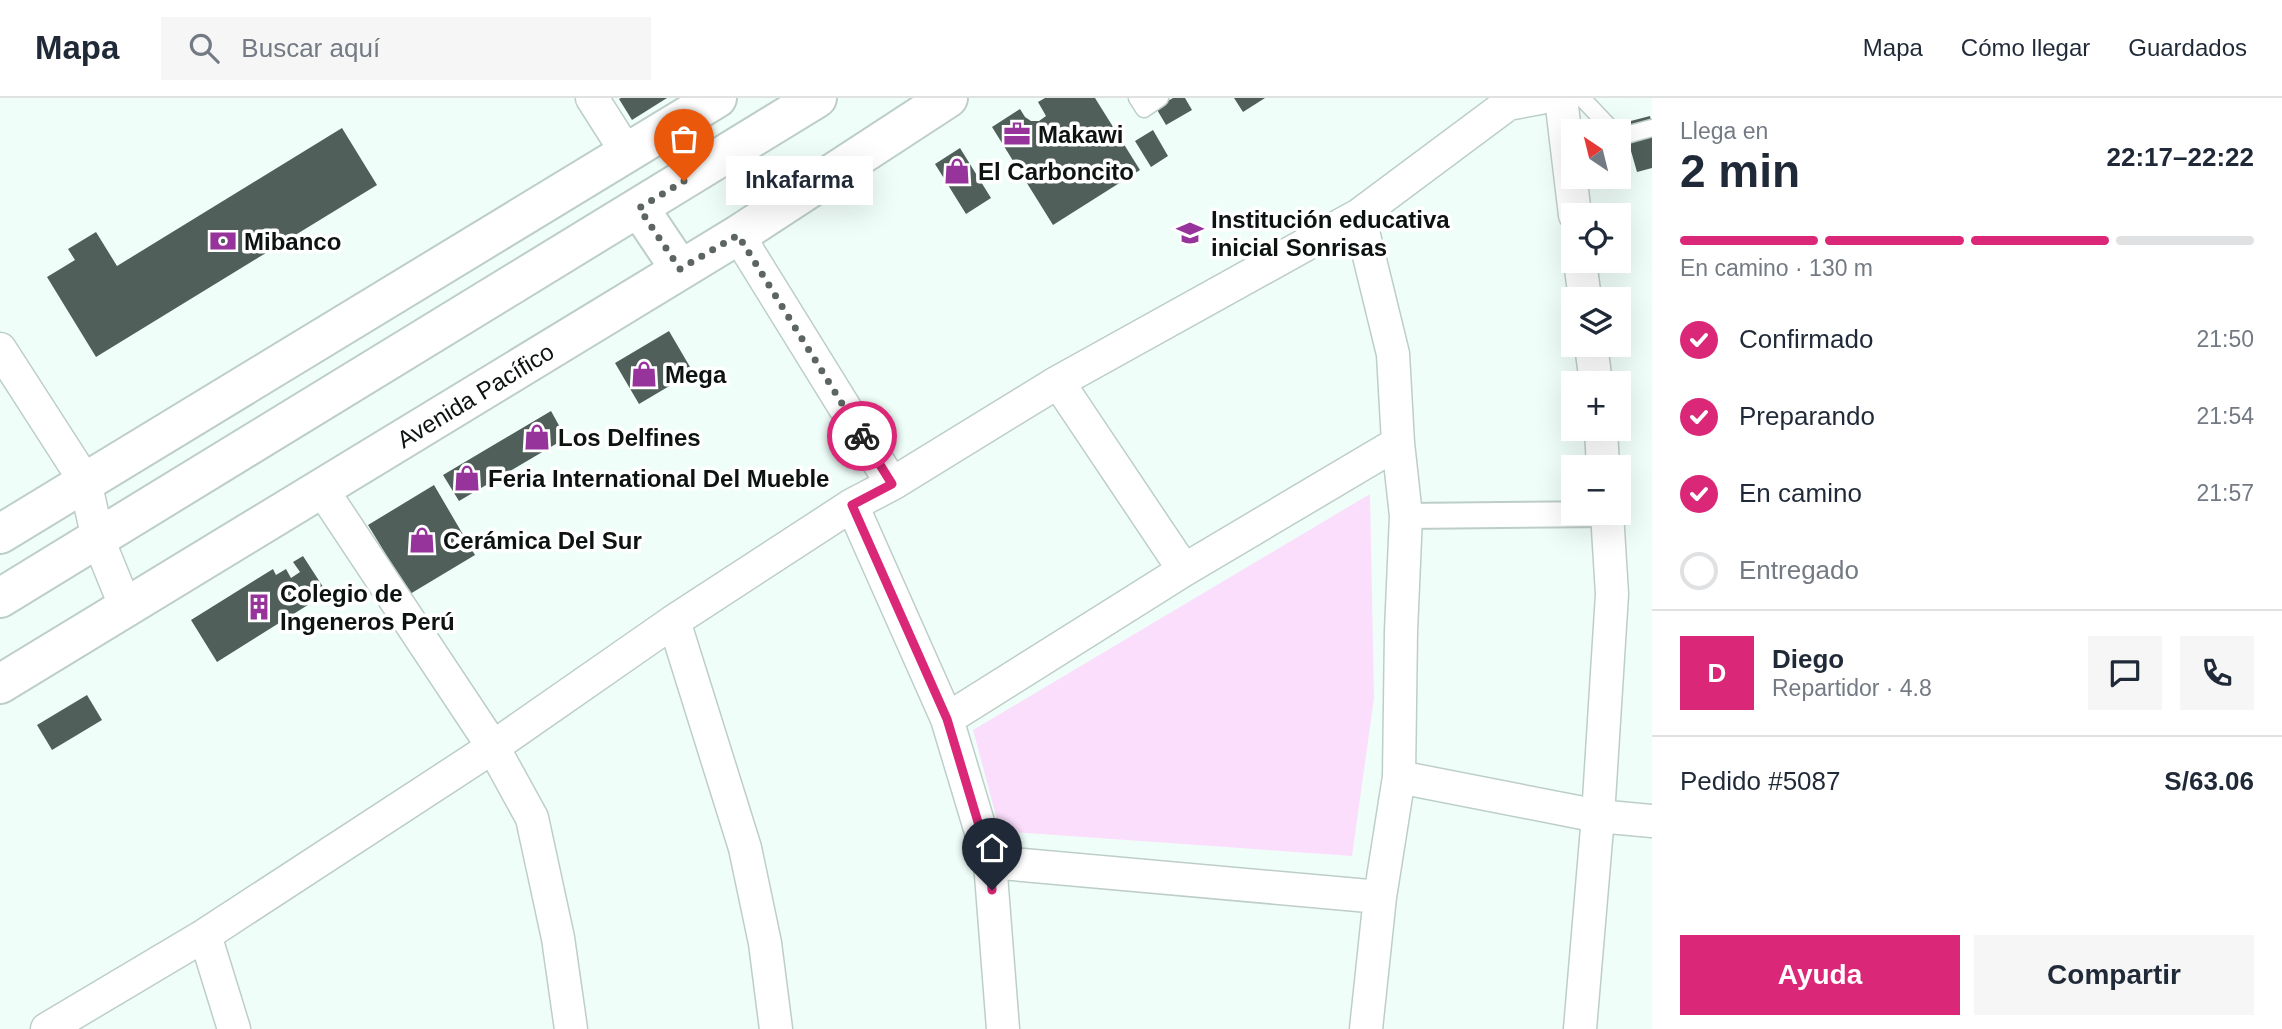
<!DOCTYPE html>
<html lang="es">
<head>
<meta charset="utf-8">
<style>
  body { margin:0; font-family:Helvetica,sans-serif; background:#f6f6f7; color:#1f2937; height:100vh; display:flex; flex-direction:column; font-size:26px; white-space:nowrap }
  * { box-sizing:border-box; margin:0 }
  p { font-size:23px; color:#747a83 }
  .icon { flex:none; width:38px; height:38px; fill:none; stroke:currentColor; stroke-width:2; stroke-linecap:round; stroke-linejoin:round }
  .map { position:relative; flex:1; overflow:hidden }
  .panel { display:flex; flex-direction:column; background:#fff; width:630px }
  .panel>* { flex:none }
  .needle { width:46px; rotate:325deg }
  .tools { position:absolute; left:1561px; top:21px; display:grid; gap:14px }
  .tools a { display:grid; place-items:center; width:70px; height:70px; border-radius:0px; background:#fff; box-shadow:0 7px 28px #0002; font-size:35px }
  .pin { position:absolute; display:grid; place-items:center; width:60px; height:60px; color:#fff; margin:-72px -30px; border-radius:50% 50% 50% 0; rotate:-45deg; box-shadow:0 0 7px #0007 }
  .pin .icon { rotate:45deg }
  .courier { position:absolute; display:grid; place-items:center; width:70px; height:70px; margin:-35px; border:5px solid #db2777; border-radius:50%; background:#fff; color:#222; box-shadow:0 2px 9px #0007 }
  .bubble { position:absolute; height:49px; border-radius:0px; background:#fff; box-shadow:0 7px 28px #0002; font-size:23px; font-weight:700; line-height:49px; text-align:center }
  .head em { font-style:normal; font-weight:700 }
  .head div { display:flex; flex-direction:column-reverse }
  .head { display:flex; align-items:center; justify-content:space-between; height:119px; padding:0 28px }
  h1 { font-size:46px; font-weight:700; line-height:52px }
  .bar { display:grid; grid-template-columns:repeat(4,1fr); gap:10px 7px; align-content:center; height:84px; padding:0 28px }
  .bar i { height:9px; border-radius:5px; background:#e0e1e3 }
  .bar .current { background:#db2777 }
  .bar p { grid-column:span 4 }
  .line { display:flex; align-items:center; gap:18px; padding:0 28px; border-top:2px solid #e0e1e3 }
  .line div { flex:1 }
  .round { display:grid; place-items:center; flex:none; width:74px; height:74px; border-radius:0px; background:#f6f6f7 }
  ol { padding:0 28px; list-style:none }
  li { display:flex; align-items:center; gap:21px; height:77px }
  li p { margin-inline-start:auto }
  li .icon { padding:7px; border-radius:50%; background:#db2777; color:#fff; stroke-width:4 }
  li:last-child { color:#747a83 }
  li i { width:38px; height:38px; border:4px solid #e0e1e3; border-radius:50% }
  .button { display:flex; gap:14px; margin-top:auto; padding:14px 28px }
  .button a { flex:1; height:80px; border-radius:0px; background:#db2777; color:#fff; font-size:28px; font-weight:700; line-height:80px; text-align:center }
  .button a+a { background:#f6f6f7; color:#1f2937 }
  header { display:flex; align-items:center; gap:42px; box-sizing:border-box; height:98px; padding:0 35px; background:#fff; border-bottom:2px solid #e0e1e3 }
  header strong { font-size:33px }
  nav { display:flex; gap:38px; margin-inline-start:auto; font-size:24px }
  .search { width:490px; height:63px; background:#f6f6f7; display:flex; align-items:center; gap:18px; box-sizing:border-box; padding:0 24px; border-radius:0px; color:#747a83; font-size:26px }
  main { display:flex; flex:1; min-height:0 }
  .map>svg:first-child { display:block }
  .green { fill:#fbdefb }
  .building { fill:#505f5a }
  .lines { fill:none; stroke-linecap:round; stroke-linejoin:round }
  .service-casing { stroke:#bdcec8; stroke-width:19 }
  .pedestrian-casing { stroke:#bdcec8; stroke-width:28 }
  .minor-casing { stroke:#bdcec8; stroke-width:35 }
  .tertiary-casing { stroke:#bdcec8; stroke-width:42 }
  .primary-casing { stroke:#bdcec8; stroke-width:42 }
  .service { stroke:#fff; stroke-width:16 }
  .pedestrian { stroke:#fff; stroke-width:24 }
  .minor { stroke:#fff; stroke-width:32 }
  .tertiary { stroke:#fff; stroke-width:38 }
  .primary { stroke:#fff; stroke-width:38 }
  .done { stroke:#5c6562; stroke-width:7; stroke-dasharray:0 12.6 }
  .route { stroke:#db2777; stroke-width:9 }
  .labels { text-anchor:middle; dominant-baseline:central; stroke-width:7; stroke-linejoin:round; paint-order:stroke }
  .poi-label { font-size:24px; font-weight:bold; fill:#0d1311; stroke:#fff; text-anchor:start }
  .street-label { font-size:24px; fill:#0d1311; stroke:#fff }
</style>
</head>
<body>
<header>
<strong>Mapa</strong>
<div class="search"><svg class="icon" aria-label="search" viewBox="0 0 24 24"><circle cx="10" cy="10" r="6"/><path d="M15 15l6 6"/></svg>Buscar aquí</div>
<nav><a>Mapa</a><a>Cómo llegar</a><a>Guardados</a></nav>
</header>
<main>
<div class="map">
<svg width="1652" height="931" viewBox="0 0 1652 931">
  <rect width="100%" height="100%" fill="#f0fef9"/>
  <path class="green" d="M1370 396 1374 600 1352 758 1000 733 973 632Z"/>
  <path class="building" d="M667 0 632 22 619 1 621 0Z
    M1045 0H1095L1140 72 1053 127 992 29 1020 11 1025 19 1031 23H1039L1046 18 1038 4Z
    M1173 0H1185L1192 12 1166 27 1156 10Z
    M1234 0H1265L1243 14Z
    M1650 18 1652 27V70L1637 74 1623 25Z
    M342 30 377 87 96 259 47 179 75 162 68 151 96 134 117 168Z
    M1153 32 1168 58 1151 69 1135 43Z
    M960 50 991 100 966 116 935 66Z
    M669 233 693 274 639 306 615 265Z
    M551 313 566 340 459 403 443 377Z
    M434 387 475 457 410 496 368 427Z
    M303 458 327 495 217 564 191 522 273 471 276 477 286 471 291 480 300 474 293 464Z
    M87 597 102 622 52 652 37 627Z"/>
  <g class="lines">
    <g class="service-casing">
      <path id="service" d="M1137 0 1144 11 1160 0
        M1582 0 1613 33
        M1619 39 1652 30"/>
    </g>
    <g class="pedestrian-casing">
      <path id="pedestrian" d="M1406 418 1607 416"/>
    </g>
    <g class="minor-casing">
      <path id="minor" d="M592 0 627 55
        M1561 0 1575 117
        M1359 117 1393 256 1398 345 1406 418 1401 533 1399 679 1380 799 1366 931
        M738 137 892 386
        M1580 163 1585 201
        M1591 247 1596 285
        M0 251 85 383 98 441 126 510
        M1058 284 1184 472
        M1601 331 1603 369
        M321 390 493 649 532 720 558 840 571 931
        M852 407 947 621 990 764 1003 931
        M674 523 745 750 765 845 776 931
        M947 621 1184 472 1398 345
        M1399 679 1598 718 1652 723
        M990 764 1380 799
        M205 837 234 931
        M47 931 205 837 493 649 674 523 852 407 892 386 1058 284 1359 117 1508 6 1540 0
        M1580 931 1598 718 1612 496 1607 415"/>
    </g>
    <g class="tertiary-casing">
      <path id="tertiary" d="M0 436 717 0"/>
    </g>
    <g class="primary-casing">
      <g id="primary">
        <path d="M639 110 680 171"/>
        <path d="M0 500 817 0"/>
        <path id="s1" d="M0 586 738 137 948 0"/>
      </g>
    </g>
    <use href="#service" class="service"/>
    <use href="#pedestrian" class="pedestrian"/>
    <use href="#minor" class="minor"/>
    <use href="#tertiary" class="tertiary"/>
    <use href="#primary" class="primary"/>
  </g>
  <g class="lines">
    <path class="done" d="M684 83 639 110 680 171 738 137 862 338"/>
    <path class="route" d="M862 338 892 386 852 407 947 621 990 764 992 792"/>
  </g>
  <defs>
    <g id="office-bare" transform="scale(2.1)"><path d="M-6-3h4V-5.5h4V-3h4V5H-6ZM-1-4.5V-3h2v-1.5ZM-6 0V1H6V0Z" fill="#97349b" stroke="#fff" stroke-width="2.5" paint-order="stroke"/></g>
    <g id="shop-bare" transform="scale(2.1)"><path d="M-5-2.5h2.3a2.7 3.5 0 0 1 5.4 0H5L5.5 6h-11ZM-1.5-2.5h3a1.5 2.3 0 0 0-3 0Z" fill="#97349b" stroke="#fff" stroke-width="2.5" paint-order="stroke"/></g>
    <g id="school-bare" transform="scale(2.1)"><path d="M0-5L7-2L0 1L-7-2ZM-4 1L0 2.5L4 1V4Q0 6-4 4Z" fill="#97349b" stroke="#fff" stroke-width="2.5" paint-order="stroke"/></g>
    <g id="bank-bare" transform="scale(2.1)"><path d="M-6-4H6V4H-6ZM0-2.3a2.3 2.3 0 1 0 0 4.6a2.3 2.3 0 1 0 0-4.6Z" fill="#97349b" stroke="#fff" stroke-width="2.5" paint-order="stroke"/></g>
    <g id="building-bare" transform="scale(2.1)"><path d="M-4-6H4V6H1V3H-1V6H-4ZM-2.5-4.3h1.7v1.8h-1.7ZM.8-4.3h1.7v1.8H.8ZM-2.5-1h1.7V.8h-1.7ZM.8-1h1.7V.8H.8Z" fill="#97349b" stroke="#fff" stroke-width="2.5" paint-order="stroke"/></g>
  </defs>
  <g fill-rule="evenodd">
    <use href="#office-bare" x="1017" y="36"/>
    <use href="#shop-bare" x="957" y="73"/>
    <use href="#school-bare" x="1190" y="135"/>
    <use href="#bank-bare" x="223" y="143"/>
    <use href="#shop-bare" x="644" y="276"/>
    <use href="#shop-bare" x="537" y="339"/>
    <use href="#shop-bare" x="467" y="380"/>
    <use href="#shop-bare" x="422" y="442"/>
    <use href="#building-bare" x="259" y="509"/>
  </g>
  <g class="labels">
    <g class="poi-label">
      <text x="1038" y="36">Makawi</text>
      <text x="978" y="73">El Carboncito</text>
      <text x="1211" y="121">Institución educativa<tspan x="1211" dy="28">inicial Sonrisas</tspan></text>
      <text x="244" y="143">Mibanco</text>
      <text x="665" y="276">Mega</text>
      <text x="558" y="339">Los Delfines</text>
      <text x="488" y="380">Feria International Del Mueble</text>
      <text x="443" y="442">Cerámica Del Sur</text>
      <text x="280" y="495">Colegio de<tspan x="280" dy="28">Ingeneros Perú</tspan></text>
    </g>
    <g class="street-label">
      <text stroke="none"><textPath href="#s1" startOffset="556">Avenida Pacífico</textPath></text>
    </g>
  </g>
</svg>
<div class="tools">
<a><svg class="needle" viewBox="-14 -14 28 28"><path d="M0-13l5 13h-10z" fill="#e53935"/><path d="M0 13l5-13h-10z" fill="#747a83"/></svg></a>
<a><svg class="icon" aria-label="locate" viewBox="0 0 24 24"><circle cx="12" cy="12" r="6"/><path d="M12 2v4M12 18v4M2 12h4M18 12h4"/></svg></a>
<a><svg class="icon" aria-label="layers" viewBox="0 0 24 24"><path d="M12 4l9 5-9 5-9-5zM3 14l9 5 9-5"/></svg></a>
<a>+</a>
<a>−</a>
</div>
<div class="pin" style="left:684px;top:83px;background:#ea580c"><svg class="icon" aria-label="bag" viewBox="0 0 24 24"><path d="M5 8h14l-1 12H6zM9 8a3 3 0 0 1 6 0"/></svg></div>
<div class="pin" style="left:992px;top:792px;background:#1f2937"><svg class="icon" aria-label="home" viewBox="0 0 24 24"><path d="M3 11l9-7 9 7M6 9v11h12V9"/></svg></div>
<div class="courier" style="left:862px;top:338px"><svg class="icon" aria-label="bike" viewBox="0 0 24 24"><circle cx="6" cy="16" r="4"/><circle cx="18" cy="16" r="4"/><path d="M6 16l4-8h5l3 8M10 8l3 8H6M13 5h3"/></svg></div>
<div class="bubble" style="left:726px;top:58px;width:147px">Inkafarma</div>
</div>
<section class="panel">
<div class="head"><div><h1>2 min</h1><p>Llega en</p></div><em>22:17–22:22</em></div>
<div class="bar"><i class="current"></i><i class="current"></i><i class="current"></i><i></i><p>En camino · 130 m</p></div>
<ol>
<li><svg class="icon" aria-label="check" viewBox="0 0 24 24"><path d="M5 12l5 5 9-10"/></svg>Confirmado<p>21:50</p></li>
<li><svg class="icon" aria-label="check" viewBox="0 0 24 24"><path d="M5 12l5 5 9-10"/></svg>Preparando<p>21:54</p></li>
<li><svg class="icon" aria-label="check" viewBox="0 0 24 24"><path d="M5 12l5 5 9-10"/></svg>En camino<p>21:57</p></li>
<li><i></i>Entregado</li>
</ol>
<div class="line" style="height:126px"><b class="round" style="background:#db2777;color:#fff">D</b><div><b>Diego</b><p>Repartidor · 4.8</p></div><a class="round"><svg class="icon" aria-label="chat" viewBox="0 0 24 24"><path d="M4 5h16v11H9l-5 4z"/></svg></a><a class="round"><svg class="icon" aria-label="phone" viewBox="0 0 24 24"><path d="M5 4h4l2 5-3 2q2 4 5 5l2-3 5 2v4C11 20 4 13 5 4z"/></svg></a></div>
<div class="line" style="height:91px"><div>Pedido #5087</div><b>S/63.06</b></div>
<div class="button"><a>Ayuda</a><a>Compartir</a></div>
</section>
</main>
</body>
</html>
